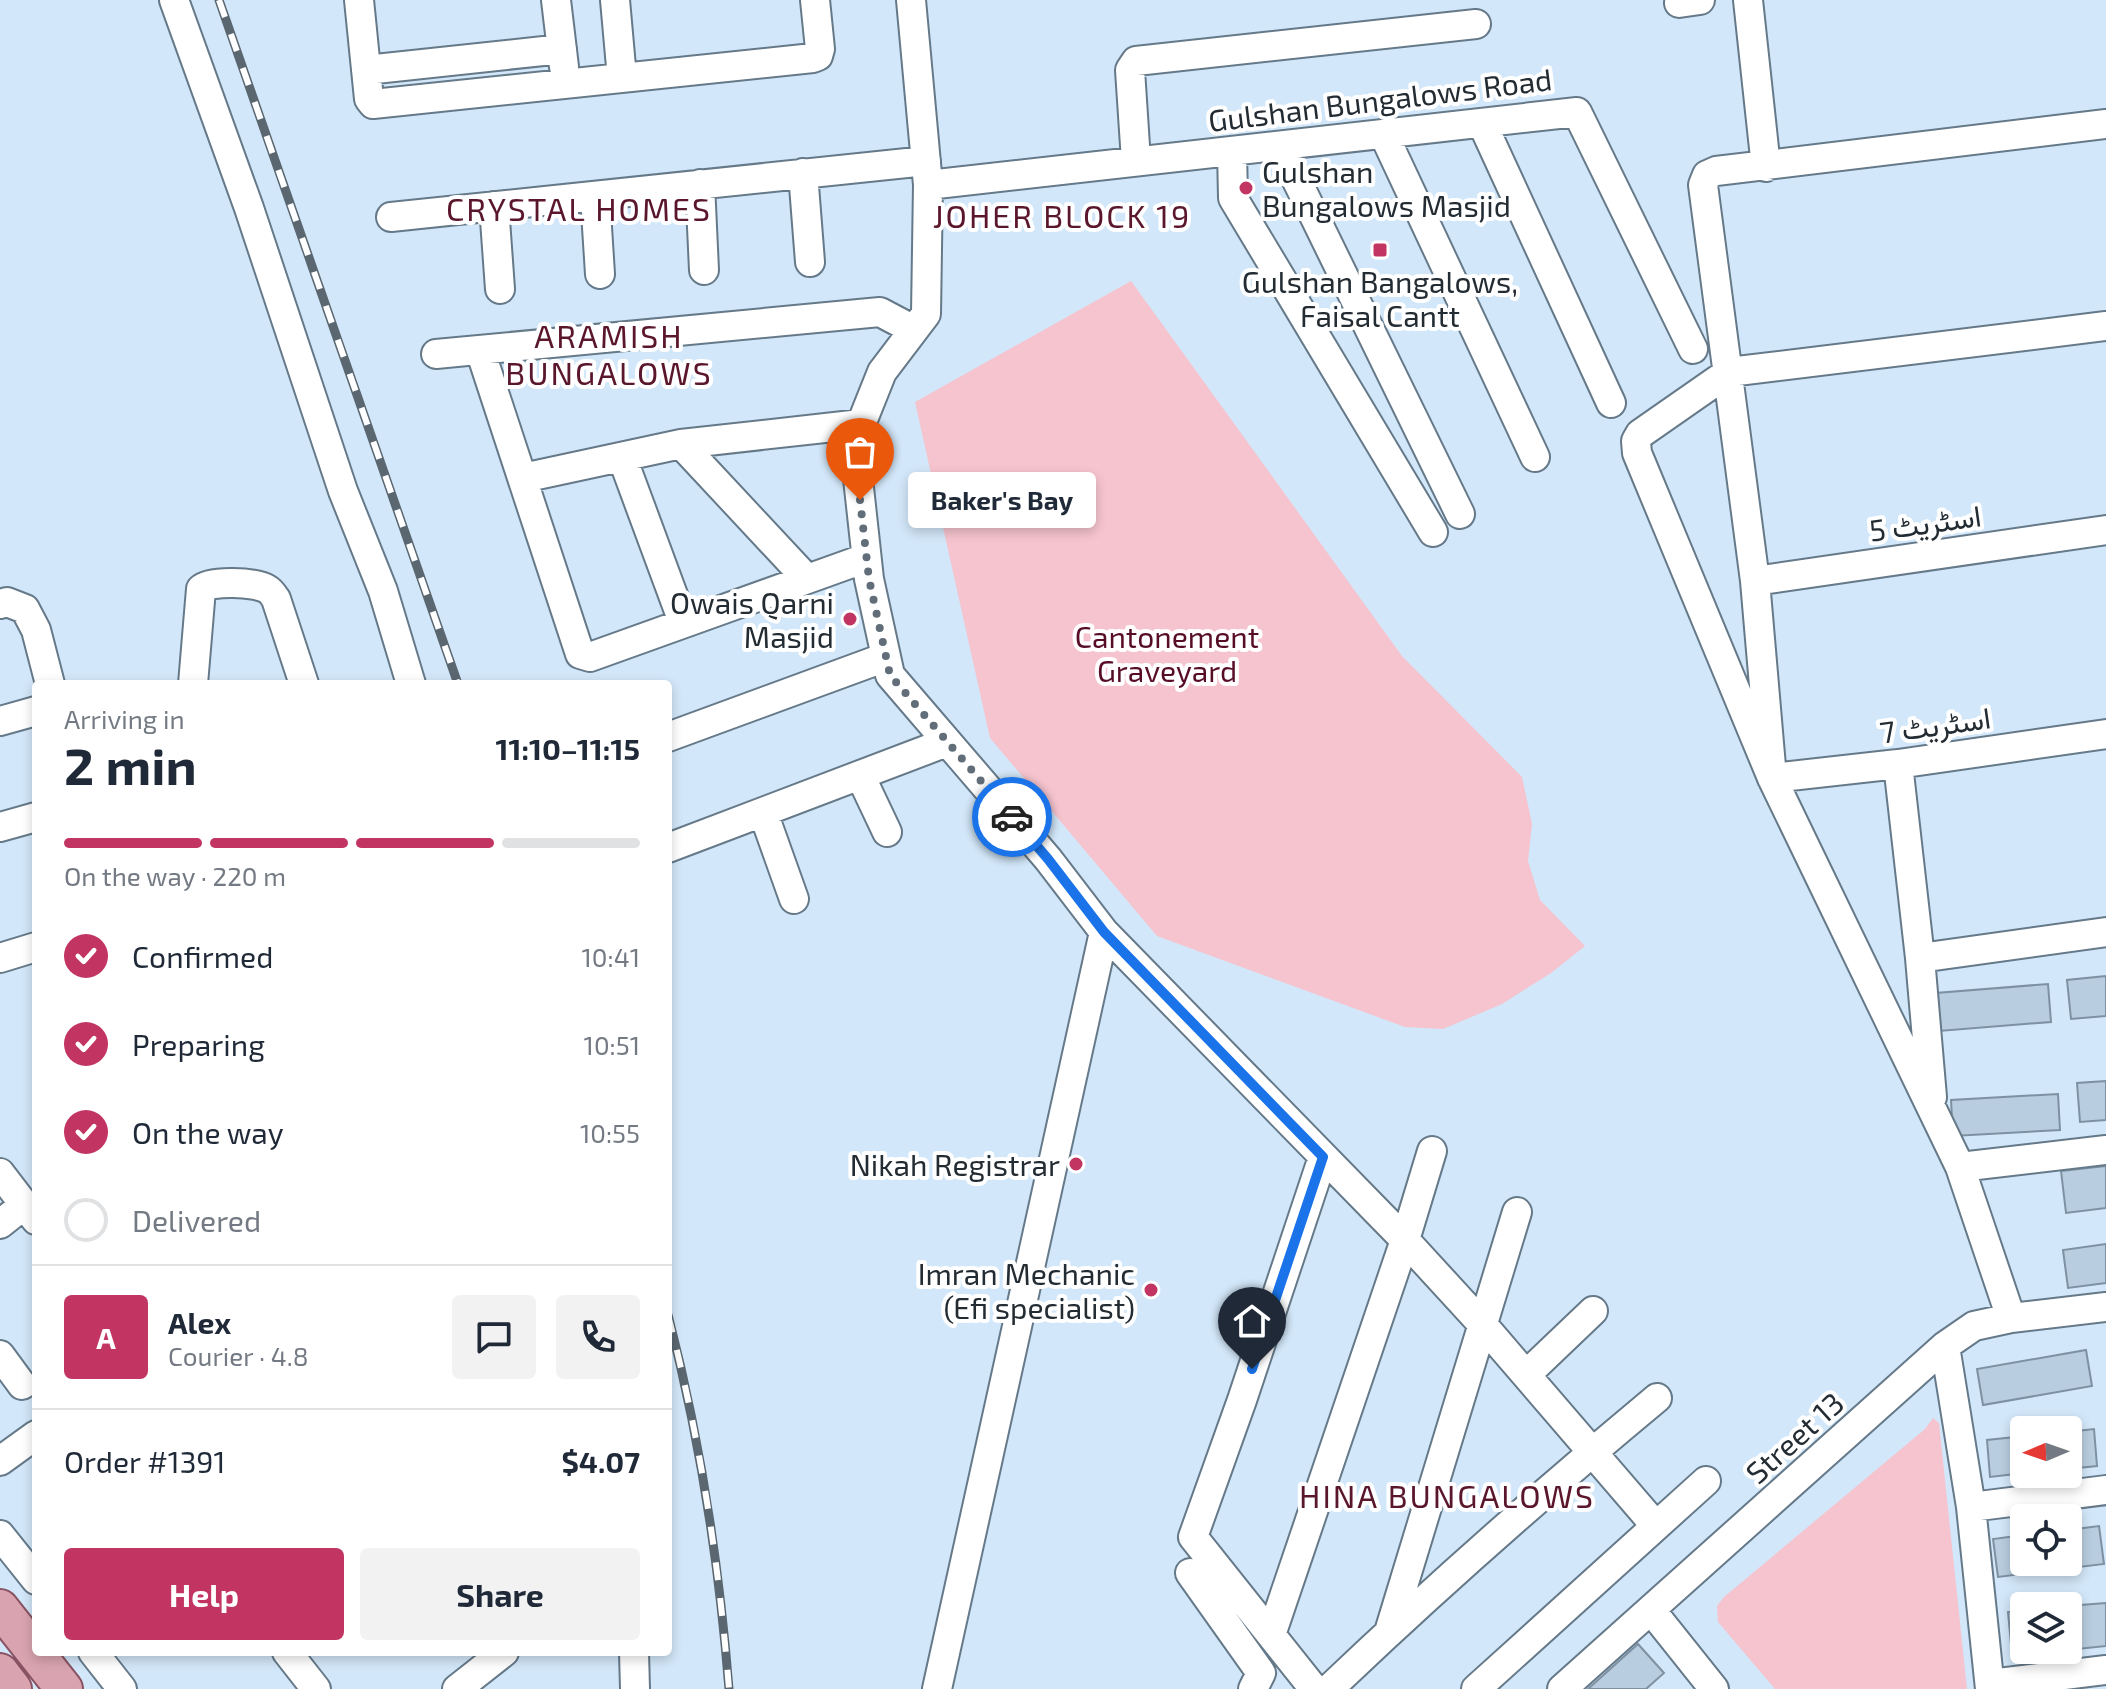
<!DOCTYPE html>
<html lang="en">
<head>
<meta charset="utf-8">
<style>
  body { margin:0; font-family:"Exo 2",Vazirmatn,sans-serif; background:#f2f2f3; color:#1f2937; height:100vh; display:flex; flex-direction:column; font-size:30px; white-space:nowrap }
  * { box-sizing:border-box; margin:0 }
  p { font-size:26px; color:#747a83 }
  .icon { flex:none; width:44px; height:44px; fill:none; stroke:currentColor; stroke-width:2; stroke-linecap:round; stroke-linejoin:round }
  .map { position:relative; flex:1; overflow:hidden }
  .panel { position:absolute; left:32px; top:680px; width:640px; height:976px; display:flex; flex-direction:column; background:#fff; border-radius:8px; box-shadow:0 4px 12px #0003 }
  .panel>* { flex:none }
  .needle { width:52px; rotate:268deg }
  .fabs { position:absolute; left:2010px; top:1416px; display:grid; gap:16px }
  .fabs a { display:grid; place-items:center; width:72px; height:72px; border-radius:8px; background:#fff; box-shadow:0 4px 12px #0003; font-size:40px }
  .pin { position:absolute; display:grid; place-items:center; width:68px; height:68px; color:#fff; margin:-82px -34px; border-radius:50% 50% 50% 0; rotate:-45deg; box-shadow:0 0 8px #0007 }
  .pin .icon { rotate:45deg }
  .courier { position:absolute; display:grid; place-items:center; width:80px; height:80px; margin:-40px; border:6px solid #1a73e8; border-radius:50%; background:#fff; color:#222; box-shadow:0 2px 10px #0007 }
  .bubble { position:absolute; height:56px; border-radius:8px; background:#fff; box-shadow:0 4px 12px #0003; font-size:26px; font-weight:700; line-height:56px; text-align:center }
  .headline em { font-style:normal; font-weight:700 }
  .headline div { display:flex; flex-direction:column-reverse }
  .headline { display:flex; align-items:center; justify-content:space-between; height:136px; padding:0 32px }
  h1 { font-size:52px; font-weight:700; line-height:60px }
  .bar { display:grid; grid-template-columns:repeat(4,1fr); gap:12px 8px; align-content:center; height:96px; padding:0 32px }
  .bar i { height:10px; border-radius:6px; background:#e0e1e3 }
  .bar .selected { background:#c23462 }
  .bar p { grid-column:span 4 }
  .line { display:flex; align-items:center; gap:20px; padding:0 32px; border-top:2px solid #e0e1e3 }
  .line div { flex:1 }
  .round { display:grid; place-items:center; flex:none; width:84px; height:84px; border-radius:8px; background:#f2f2f3 }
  ol { padding:0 32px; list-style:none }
  li { display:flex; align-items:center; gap:24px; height:88px }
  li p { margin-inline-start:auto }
  li .icon { padding:8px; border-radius:50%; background:#c23462; color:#fff; stroke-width:4 }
  li:last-child { color:#747a83 }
  li i { width:44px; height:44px; border:4px solid #e0e1e3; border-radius:50% }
  .action { display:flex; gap:16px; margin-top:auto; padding:16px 32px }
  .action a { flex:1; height:92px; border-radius:8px; background:#c23462; color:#fff; font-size:32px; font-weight:700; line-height:92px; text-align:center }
  .action a+a { background:#f2f2f3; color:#1f2937 }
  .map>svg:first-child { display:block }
  .green { fill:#f6c4ce }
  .building { fill:#b8cddf; stroke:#7d91a2; stroke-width:2 }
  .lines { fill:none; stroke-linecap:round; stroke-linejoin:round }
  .minor-casing { stroke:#657989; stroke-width:32 }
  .major-casing { stroke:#895262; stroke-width:40 }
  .minor { stroke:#fff; stroke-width:28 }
  .major { stroke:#d9a4b0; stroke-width:36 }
  .rail-casing { stroke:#5a6670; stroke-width:9 }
  .rail { stroke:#fff; stroke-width:6; stroke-dasharray:18; stroke-linecap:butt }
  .done { stroke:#616d78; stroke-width:8; stroke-dasharray:0 14.4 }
  .route { stroke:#1a73e8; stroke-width:10 }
  .poi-dot { fill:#c23462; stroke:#fff; stroke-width:3 }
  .labels { text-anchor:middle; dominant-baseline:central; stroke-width:8; stroke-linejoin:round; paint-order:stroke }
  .street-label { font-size:30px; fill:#242c33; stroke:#fff }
  .poi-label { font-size:30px; fill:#242c33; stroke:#fff; text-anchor:end }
  .park-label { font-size:30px; fill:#580d27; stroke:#fff }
  .neighbourhood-label { font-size:32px; letter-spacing:2px; fill:#5a162b; stroke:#fff }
</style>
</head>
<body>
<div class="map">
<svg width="2106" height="1689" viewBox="0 0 2106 1689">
  <rect width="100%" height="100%" fill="#d2e7f9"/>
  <path class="green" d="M1131 281 1402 656 1522 777 1532 824 1528 861 1540 900 1585 946 1551 973 1502 1004 1443 1029 1405 1027 1157 936 990 738 915 402Z
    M1933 1418 1939 1423 1967 1689H1775L1718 1622 1717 1606 1724 1597 1925 1429Z"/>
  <path class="building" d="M2106 976V1016L2071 1019 2067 980Z
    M2048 984 2051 1022 1939 1031 1936 993Z
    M2106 1081V1120L2080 1122 2077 1083Z
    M2058 1094 2060 1130 1953 1136 1951 1100Z
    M2106 1166V1208L2066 1213 2061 1171Z
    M2106 1244V1283L2068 1288 2063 1250Z
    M2086 1350 2092 1386 1983 1405 1977 1369Z
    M2094 1429 2097 1466 2068 1469V1432Z
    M2024 1436V1473L1990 1477 1987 1440Z
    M2099 1526 2104 1564 1998 1577 1993 1539 2024 1535V1562H2068V1530Z
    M2106 1603V1646L2068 1650V1606Z
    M2024 1610V1650H2067L2012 1655 2008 1612Z
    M1638 1644 1664 1673 1646 1689H1588Z"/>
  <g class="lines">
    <g class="minor-casing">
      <path id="minor" d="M174 0 249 208 343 491 383 591 411 684
        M359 0 369 99 373 104 813 58 818 56 820 49 815 0
        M556 0 564 67
        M615 0 622 78
        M911 0 928 185 926 314 882 372 854 442 869 579 890 675 1048 859 1104 932 937 1689
        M1748 0 1766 167
        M1679 3 1700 0
        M366 70 562 49
        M1482 123 1611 403
        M2106 124 1716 171 1707 175 1703 185 1755 581 1772 778 1898 764 2106 734
        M1384 135 1535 457
        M1280 146 1460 514
        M1232 151 1233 198 1433 532
        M1136 161 1130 70 1136 61 1476 24
        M803 173 810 262
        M700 184 704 270
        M928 185 1577 112 1693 349
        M595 196 600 274
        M494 206 500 289
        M391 217 926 161
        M480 350 580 654 590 657 866 558
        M436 354 880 312 914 330
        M681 444 807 579
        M622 457 683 622
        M523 478 681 444 861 424
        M1755 581 2106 530
        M0 604 7 602 25 609 36 630 50 684
        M193 684 201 589C210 580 256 582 267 589 271 591 274 596 276 599L304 684
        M0 721 36 711
        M668 737 886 657
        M1898 764 1920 958 1932 1097
        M860 775 887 832
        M763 812 794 899
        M0 827 36 817
        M668 848 947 742
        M1104 932 1405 1240 1483 1325 1655 1525
        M0 958 36 947
        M1920 958 2106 932
        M1960 1167 2106 1150
        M0 1173 36 1220
        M0 1224 24 1205
        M2011 1318 1960 1167 1772 778 1637 453 1636 441 1640 434 1729 372 2106 326
        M1945 1346 1971 1507 1990 1689
        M0 1355 22 1385
        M1526 1375 1593 1311
        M0 1461 36 1435
        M1971 1507 2106 1490
        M0 1535 36 1580
        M1190 1573 1261 1673 1253 1689
        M1651 1610 1714 1689
        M1389 1632 1517 1212
        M1271 1635 1405 1240 1432 1151
        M93 1652 122 1689
        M287 1652 316 1689
        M634 1652 635 1689
        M1990 1684 2106 1670
        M457 1689 504 1652
        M1314 1689 1193 1537 1242 1400 1323 1157
        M1329 1689C1435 1588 1545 1491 1657 1398
        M1476 1689 1706 1481
        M1562 1689 1945 1346 1974 1326 2011 1318 2106 1307"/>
    </g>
    <g class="major-casing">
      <path id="major" d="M0 1608 64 1689
        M0 1672 13 1689"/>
    </g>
    <use href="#minor" class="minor"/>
    <use href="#major" class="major"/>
    <g class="rail-casing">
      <path id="rail" d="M219 0 458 684
        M668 1315C700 1438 719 1563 729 1689"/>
    </g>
    <use href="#rail" class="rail"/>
  </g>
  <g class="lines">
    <path class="done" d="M860 500 869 579 890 675 1012 817"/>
    <path class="route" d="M1012 817 1048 859 1104 932 1323 1157 1252 1369"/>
  </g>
  <g class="poi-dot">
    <circle cx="1246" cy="188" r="8"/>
    <rect x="1372" y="242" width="16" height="16" rx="4"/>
    <circle cx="850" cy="619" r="8"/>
    <circle cx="1076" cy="1164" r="8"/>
    <circle cx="1151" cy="1290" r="8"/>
  </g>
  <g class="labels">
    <g class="street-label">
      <text transform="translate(1380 99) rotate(-7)">Gulshan Bungalows Road</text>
      <text transform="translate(1925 522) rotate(-8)">اسٹریٹ 5</text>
      <text transform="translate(1935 724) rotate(-8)">اسٹریٹ 7</text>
      <text transform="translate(1794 1437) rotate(-42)">Street 13</text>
    </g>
    <g class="poi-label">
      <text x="1262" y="171" text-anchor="start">Gulshan<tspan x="1262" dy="34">Bungalows Masjid</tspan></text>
      <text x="1380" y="281" text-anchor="middle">Gulshan Bangalows,<tspan x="1380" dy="34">Faisal Cantt</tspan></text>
      <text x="834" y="602">Owais Qarni<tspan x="834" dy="34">Masjid</tspan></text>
      <text x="1060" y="1164">Nikah Registrar</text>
      <text x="1135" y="1273">Imran Mechanic<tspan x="1135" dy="34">(Efi specialist)</tspan></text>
    </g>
    <g class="park-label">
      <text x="1167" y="636">Cantonement<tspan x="1167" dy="34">Graveyard</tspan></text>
    </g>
    <g class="neighbourhood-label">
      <text x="579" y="208">CRYSTAL HOMES</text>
      <text x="1062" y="215">JOHER BLOCK 19</text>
      <text x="609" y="335">ARAMISH<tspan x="609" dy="37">BUNGALOWS</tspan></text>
      <text x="1447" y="1495">HINA BUNGALOWS</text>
    </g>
  </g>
</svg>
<div class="fabs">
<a><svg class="needle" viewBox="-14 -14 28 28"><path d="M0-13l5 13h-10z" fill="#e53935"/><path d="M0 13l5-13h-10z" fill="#747a83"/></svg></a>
<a><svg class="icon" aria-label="locate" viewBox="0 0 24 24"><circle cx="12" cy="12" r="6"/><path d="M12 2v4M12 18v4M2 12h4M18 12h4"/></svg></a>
<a><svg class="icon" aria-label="layers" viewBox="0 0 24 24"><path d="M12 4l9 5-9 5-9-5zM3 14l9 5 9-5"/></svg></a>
</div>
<div class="pin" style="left:860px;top:500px;background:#ea580c"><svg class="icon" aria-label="bag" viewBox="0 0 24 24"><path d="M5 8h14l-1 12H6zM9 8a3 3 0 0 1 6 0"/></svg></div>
<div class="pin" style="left:1252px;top:1369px;background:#1f2937"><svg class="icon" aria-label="home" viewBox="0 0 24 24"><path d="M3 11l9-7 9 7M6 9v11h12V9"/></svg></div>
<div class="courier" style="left:1012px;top:817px"><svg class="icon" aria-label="car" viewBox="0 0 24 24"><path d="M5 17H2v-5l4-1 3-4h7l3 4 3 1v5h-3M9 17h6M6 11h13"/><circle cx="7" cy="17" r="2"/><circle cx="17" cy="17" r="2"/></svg></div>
<div class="bubble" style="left:908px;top:472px;width:188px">Baker's Bay</div>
<section class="panel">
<div class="headline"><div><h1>2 min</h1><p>Arriving in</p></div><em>11:10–11:15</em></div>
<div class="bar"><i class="selected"></i><i class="selected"></i><i class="selected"></i><i></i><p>On the way · 220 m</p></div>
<ol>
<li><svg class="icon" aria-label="check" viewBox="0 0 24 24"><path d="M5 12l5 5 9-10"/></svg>Confirmed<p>10:41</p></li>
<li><svg class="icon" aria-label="check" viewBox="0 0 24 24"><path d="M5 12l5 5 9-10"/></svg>Preparing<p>10:51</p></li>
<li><svg class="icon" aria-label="check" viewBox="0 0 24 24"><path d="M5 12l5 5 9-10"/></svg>On the way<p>10:55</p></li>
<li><i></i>Delivered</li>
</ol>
<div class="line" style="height:144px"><b class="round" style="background:#c23462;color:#fff">A</b><div><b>Alex</b><p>Courier · 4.8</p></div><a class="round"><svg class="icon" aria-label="chat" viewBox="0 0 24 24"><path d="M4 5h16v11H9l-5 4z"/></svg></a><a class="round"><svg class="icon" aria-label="phone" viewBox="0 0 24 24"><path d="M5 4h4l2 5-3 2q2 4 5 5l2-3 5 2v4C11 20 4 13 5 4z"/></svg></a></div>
<div class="line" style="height:104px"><div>Order #1391</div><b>$4.07</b></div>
<div class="action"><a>Help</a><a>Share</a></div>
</section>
</div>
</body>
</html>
